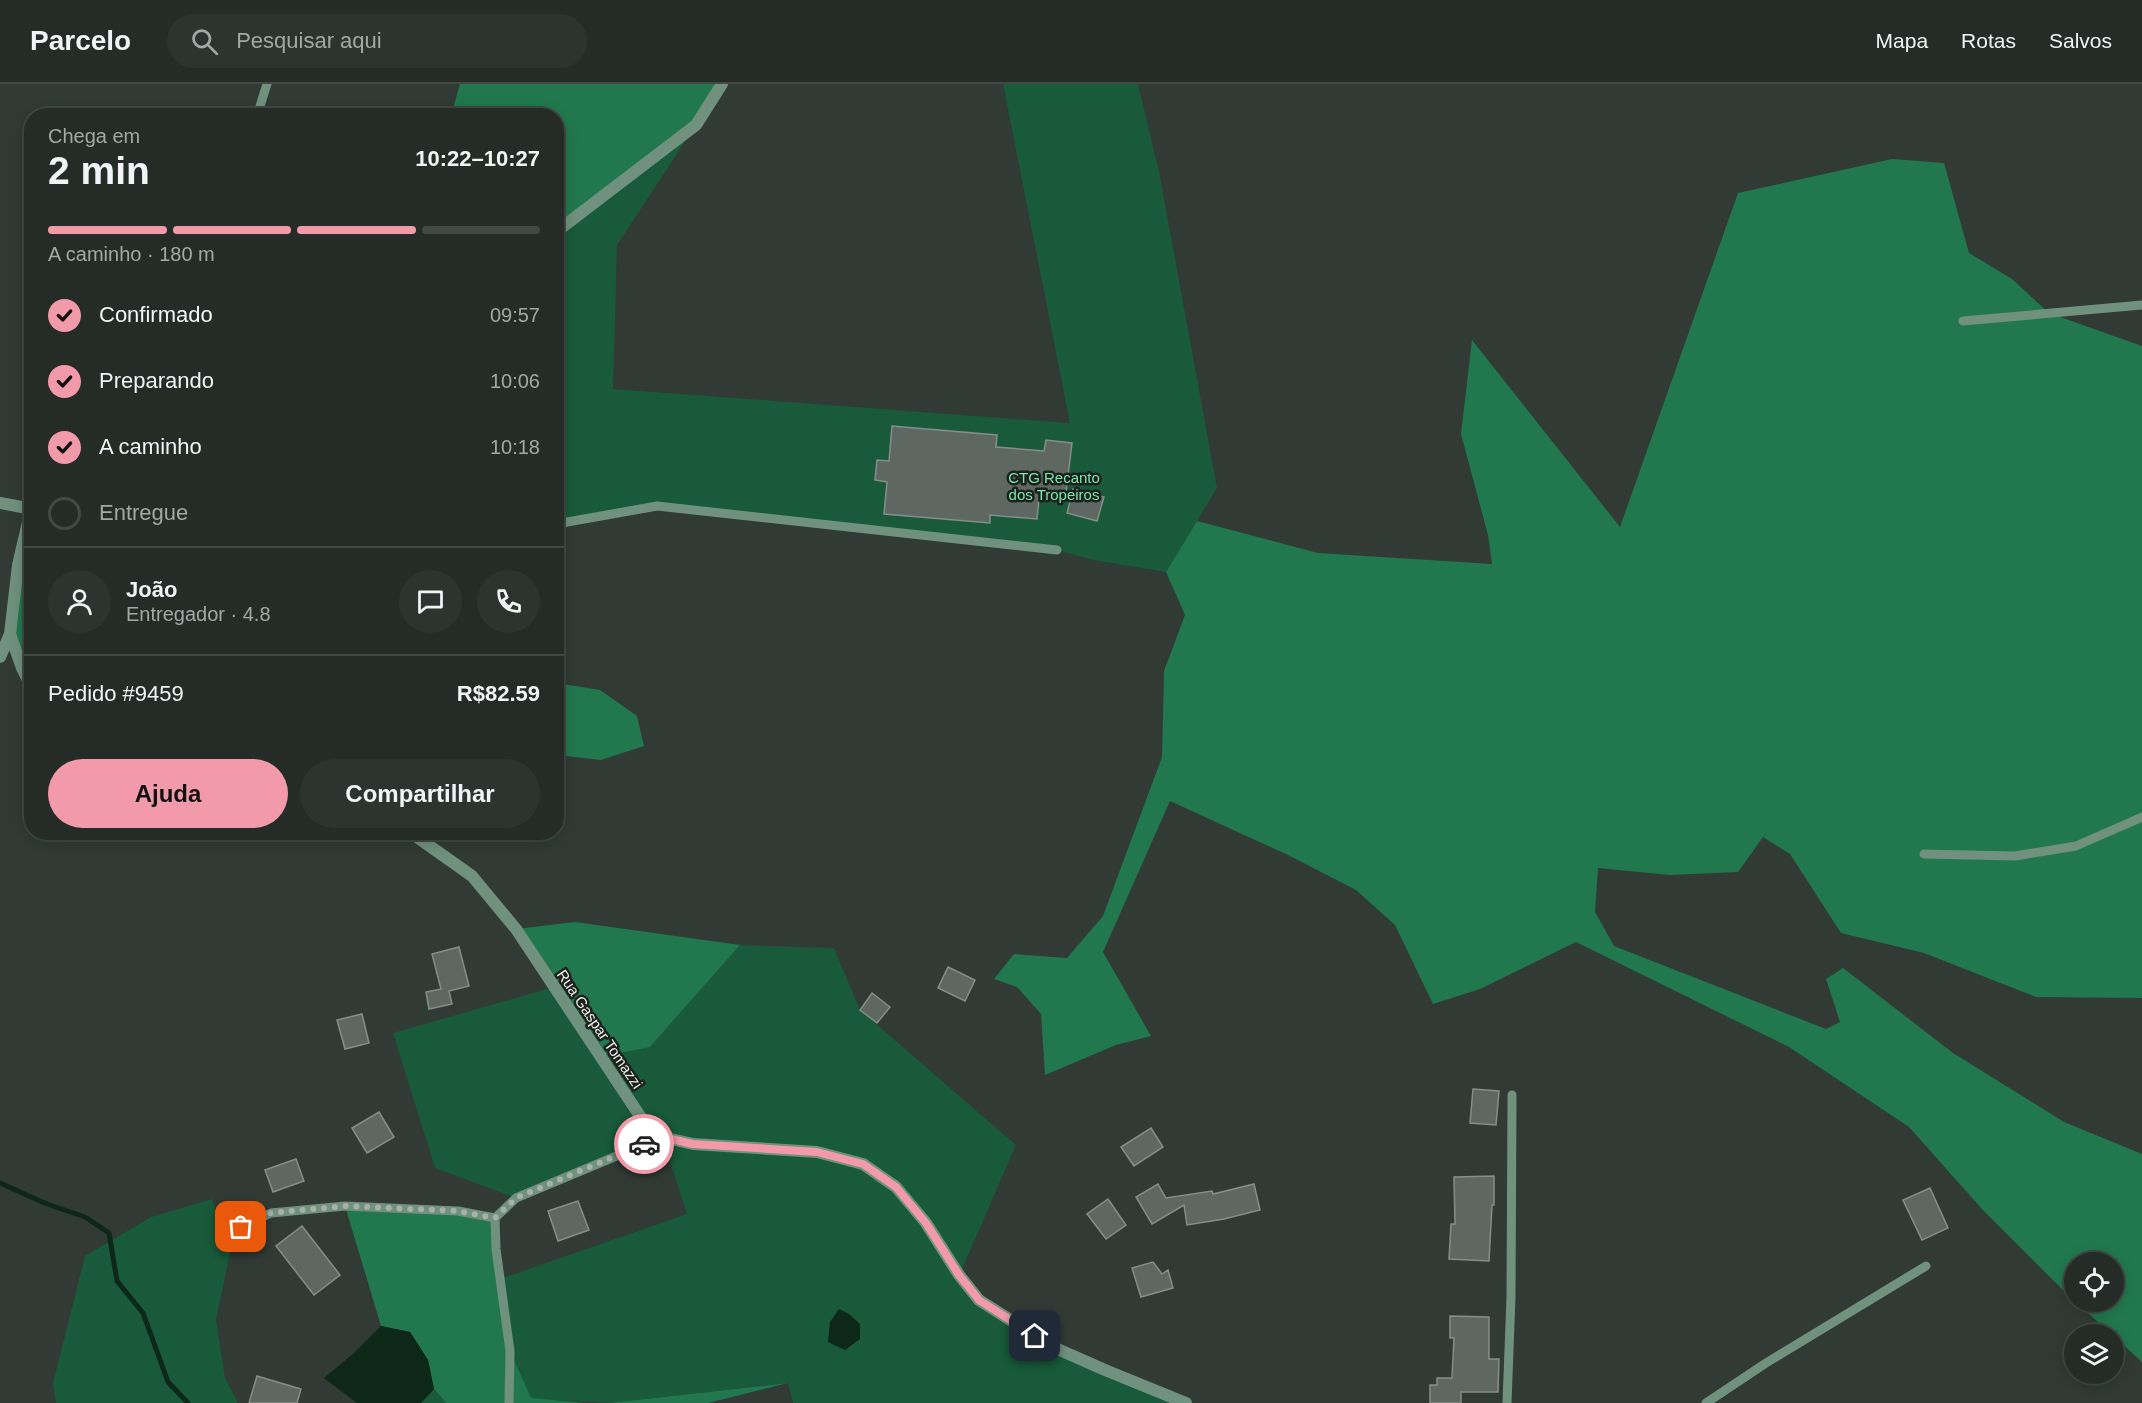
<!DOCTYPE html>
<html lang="pt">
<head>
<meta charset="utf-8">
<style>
  body { margin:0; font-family:Helvetica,sans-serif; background:#2d342f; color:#f1f3f6; height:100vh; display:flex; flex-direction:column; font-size:22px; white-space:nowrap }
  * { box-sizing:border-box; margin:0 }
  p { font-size:20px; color:#a3a7a7 }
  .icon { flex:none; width:33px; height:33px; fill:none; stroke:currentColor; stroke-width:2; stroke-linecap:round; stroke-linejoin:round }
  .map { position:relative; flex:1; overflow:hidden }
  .panel { position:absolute; left:24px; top:24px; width:540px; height:732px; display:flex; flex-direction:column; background:#252c27; border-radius:24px; box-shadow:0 3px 15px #0003,0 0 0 2px #424844 }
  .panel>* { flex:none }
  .fabs { position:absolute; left:2064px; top:1168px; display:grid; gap:12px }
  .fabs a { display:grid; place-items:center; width:60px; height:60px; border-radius:50%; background:#252c27; box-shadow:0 3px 15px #0003,0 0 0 2px #424844; font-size:30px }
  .pin { position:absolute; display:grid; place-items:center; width:51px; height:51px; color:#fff; margin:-26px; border-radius:12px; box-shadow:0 3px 9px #0006 }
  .courier { position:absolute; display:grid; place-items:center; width:60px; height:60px; margin:-30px; border:4px solid #f39aaa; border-radius:50%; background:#fff; color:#222; box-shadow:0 2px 8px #0007 }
  .head em { font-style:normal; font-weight:800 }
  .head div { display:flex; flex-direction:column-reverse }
  .head { display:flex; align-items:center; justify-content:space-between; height:102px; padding:0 24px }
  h1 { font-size:39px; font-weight:800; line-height:45px }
  .bar { display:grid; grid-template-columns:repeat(4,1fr); gap:9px 6px; align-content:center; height:72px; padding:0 24px }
  .bar i { height:8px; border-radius:4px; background:#424844 }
  .bar .current { background:#f39aaa }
  .bar p { grid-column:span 4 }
  .line { display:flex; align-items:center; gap:15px; padding:0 24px; border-top:2px solid #424844 }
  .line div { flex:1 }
  .round { display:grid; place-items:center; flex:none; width:63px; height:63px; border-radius:32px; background:#2d342f }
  ol { padding:0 24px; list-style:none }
  li { display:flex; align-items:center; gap:18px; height:66px }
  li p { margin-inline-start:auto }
  li .icon { padding:6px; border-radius:50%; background:#f39aaa; color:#111; stroke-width:4 }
  li:last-child { color:#a3a7a7 }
  li i { width:33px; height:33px; border:3px solid #424844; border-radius:50% }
  .cta { display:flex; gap:12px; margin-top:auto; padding:12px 24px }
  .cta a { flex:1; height:69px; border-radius:36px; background:#f39aaa; color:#111; font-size:24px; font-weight:800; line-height:69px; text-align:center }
  .cta a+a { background:#2d342f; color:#f1f3f6 }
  header { display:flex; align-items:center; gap:36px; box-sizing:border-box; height:84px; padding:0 30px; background:#252c27; border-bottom:2px solid #424844 }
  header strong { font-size:28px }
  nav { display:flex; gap:33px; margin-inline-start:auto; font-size:21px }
  .search { width:420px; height:54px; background:#2d342f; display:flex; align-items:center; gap:15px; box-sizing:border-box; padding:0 21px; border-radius:33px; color:#a3a7a7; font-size:22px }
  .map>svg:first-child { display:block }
  .green { fill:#185a3a }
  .forest { fill:#21784e }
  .water { fill:#0d2719 }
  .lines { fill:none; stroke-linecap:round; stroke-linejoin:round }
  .stream { stroke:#0d2719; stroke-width:5 }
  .building { fill:#5e6761; stroke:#858e88; stroke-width:1.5 }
  .service { stroke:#70917d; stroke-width:9 }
  .minor { stroke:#70917d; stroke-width:12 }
  .done { stroke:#a9b0ab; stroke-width:6; stroke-dasharray:0 10.8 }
  .route { stroke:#f39aaa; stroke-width:8 }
  .labels { text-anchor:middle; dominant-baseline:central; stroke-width:5; stroke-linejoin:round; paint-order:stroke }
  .park-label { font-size:15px; fill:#77e7aa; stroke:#1c201d }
  .street-label { font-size:15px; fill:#eaefeb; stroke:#1c201d }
</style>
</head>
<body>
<header>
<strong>Parcelo</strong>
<div class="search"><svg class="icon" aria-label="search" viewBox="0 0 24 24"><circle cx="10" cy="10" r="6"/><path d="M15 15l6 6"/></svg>Pesquisar aqui</div>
<nav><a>Mapa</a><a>Rotas</a><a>Salvos</a></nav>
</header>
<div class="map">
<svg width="2142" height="1319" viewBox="0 0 2142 1319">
  <rect width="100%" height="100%" fill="#313a34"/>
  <path class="green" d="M1003 0H1138L1159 87 1217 404 1166 488 1093 476 1057 466 657 422 557 440V148L696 41 617 161 613 305 1070 339Z
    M740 861 834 864 860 926 1016 1061 959 1192 979 1216 1053 1263 1186 1319H793L788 1299 609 1319 531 1315 510 1267 500 1195 687 1130 662 1053 516 1114 435 1084 393 949 554 903 650 963Z
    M212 1115 230 1169 216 1236 225 1294 238 1319H56L53 1299 85 1172 151 1133Z
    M434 1305 446 1319H421Z"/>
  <path class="forest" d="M460 0H722L696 41 572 138 557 132 556 32H451Z
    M1892 75 1944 79 1969 169 2012 195 2049 229 2142 262V914L2036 913 1924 869 1841 849 1790 770 1763 753 1738 788 1670 791 1598 784 1595 828 1614 862 1826 945 1840 938 1826 895 1843 884 1953 969 2064 1038 2142 1070V1278L2076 1218H2114V1179H2074V1217L1982 1125 1909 1043 1789 963 1576 858 1480 905 1433 920 1395 841 1356 806 1288 771 1170 717 1103 868 1151 952 1116 961 1045 991 1041 930 1017 903 994 895 1014 870 1067 874 1103 832 1162 673 1164 587 1185 531 1166 488 1197 437 1318 469 1492 480 1488 451 1461 350 1472 256 1620 443 1738 109Z
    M31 425V604L10 550Z
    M556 599 600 606 637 632 644 662 601 676 557 671Z
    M575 838 740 861 650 963 600 973 516 845Z
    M345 1122 495 1134 510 1267 531 1314 586 1319H446L434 1305 428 1276 410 1248 381 1242Z
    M788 1299 708 1319H609Z"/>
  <path class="water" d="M839 1225 849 1230 860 1240V1255L845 1266 828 1258 830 1238Z
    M381 1242 410 1248 428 1276 434 1305 421 1319H357L324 1294 354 1269Z"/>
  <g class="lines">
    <path class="stream" d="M0 1099 47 1120 85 1133 109 1149 117 1197 143 1229 168 1298 188 1319"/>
  </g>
  <path class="building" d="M892 342 997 351 996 363 1044 367 1046 356 1072 359 1066 408 1040 405 1037 435 990 431V439L884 430 887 398 875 396 877 376 889 377Z
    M1073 405 1104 413 1097 437 1067 429Z
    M459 863 469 902 449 907 452 920 429 925 426 908 441 905 432 870Z
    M948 883 975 896 965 917 938 904Z
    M872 909 890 923 877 939 860 926Z
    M362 930 369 959 345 965 337 936Z
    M1473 1005 1499 1007 1496 1041 1470 1039Z
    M379 1028 394 1053 367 1069 352 1044Z
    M1151 1044 1163 1063 1134 1082 1121 1063Z
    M296 1075 304 1097 273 1108 265 1086Z
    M1494 1092V1121H1492L1489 1177 1449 1175 1451 1140H1455L1454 1093Z
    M1158 1100 1166 1114 1212 1107 1213 1110 1254 1100 1260 1126 1224 1135 1187 1141 1184 1121 1152 1140 1136 1113Z
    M1930 1104 1948 1144 1922 1156 1903 1116Z
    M1108 1115 1126 1141 1106 1155 1087 1130Z
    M578 1117 589 1146 558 1157 548 1127Z
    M302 1142 340 1191 314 1211 276 1162Z
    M1153 1178 1162 1190 1168 1186 1173 1204 1141 1213 1132 1184Z
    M1450 1232 1489 1233V1275H1499L1498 1308H1461V1319H1430V1301H1437V1294H1452L1454 1254H1450Z
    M257 1292 301 1305 297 1319H249Z"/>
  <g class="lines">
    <path class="service" d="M257 32 267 0
      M1963 237 2142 221
      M556 440 657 422 1057 466
      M1924 770 2015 772 2076 762 2142 733
      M241 1143 271 1129 345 1122 458 1127 495 1134
      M509 1319 510 1267 496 1165 495 1134 516 1114 662 1053
      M1507 1319 1511 1213 1512 1011
      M1706 1319 1766 1279 1926 1182"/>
    <path class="minor" d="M556 148 696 41 722 0
      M0 419 32 425
      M31 425 18 481 10 550 22 584 32 604
      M0 573 10 550
      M410 748 472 792 516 845 640 1032 662 1053 693 1060 817 1068 863 1080 896 1103 926 1139 959 1191 979 1216 1053 1263 1105 1286 1186 1319"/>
  </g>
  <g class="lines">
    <path class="done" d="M241 1143 271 1129 345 1122 458 1127 495 1134 516 1114 644 1060"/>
    <path class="route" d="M644 1060 662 1053 693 1060 817 1068 863 1080 896 1103 926 1139 959 1191 979 1216 1035 1252"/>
  </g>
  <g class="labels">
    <g class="park-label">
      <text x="1054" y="393">CTG Recanto<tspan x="1054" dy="17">dos Tropeiros</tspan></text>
    </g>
    <g class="street-label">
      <text transform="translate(600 945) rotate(56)">Rua Gaspar Tomazzi</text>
    </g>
  </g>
</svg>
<div class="fabs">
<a><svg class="icon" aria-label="locate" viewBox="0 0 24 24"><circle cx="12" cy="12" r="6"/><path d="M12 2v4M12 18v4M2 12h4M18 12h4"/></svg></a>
<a><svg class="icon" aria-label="layers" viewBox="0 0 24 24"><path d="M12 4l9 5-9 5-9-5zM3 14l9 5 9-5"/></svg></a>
</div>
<div class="pin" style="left:241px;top:1143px;background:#ea580c"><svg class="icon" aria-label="bag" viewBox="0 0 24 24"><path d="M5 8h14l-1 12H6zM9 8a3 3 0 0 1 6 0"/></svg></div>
<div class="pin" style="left:1035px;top:1252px;background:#1f2937"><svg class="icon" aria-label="home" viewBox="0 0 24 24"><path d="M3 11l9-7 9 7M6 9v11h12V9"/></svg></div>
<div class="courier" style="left:644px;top:1060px"><svg class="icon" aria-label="car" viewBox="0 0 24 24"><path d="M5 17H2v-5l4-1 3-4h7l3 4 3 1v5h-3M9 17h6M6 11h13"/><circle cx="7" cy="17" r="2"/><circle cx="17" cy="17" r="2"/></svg></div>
<section class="panel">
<div class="head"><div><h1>2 min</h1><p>Chega em</p></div><em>10:22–10:27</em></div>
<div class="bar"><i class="current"></i><i class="current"></i><i class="current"></i><i></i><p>A caminho · 180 m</p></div>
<ol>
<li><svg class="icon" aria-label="check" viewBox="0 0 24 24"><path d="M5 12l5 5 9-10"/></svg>Confirmado<p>09:57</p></li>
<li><svg class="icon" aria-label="check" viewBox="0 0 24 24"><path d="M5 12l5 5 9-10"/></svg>Preparando<p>10:06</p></li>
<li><svg class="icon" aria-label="check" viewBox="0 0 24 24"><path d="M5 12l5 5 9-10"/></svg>A caminho<p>10:18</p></li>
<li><i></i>Entregue</li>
</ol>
<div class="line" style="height:108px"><a class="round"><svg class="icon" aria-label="person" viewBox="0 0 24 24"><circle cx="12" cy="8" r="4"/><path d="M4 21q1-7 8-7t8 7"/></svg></a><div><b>João</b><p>Entregador · 4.8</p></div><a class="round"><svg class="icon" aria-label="chat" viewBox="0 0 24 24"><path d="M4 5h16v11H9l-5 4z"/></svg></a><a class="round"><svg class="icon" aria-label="phone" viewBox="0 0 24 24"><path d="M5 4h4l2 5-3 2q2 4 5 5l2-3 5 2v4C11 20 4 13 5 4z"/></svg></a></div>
<div class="line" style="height:78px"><div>Pedido #9459</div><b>R$82.59</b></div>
<div class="cta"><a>Ajuda</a><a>Compartilhar</a></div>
</section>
</div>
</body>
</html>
